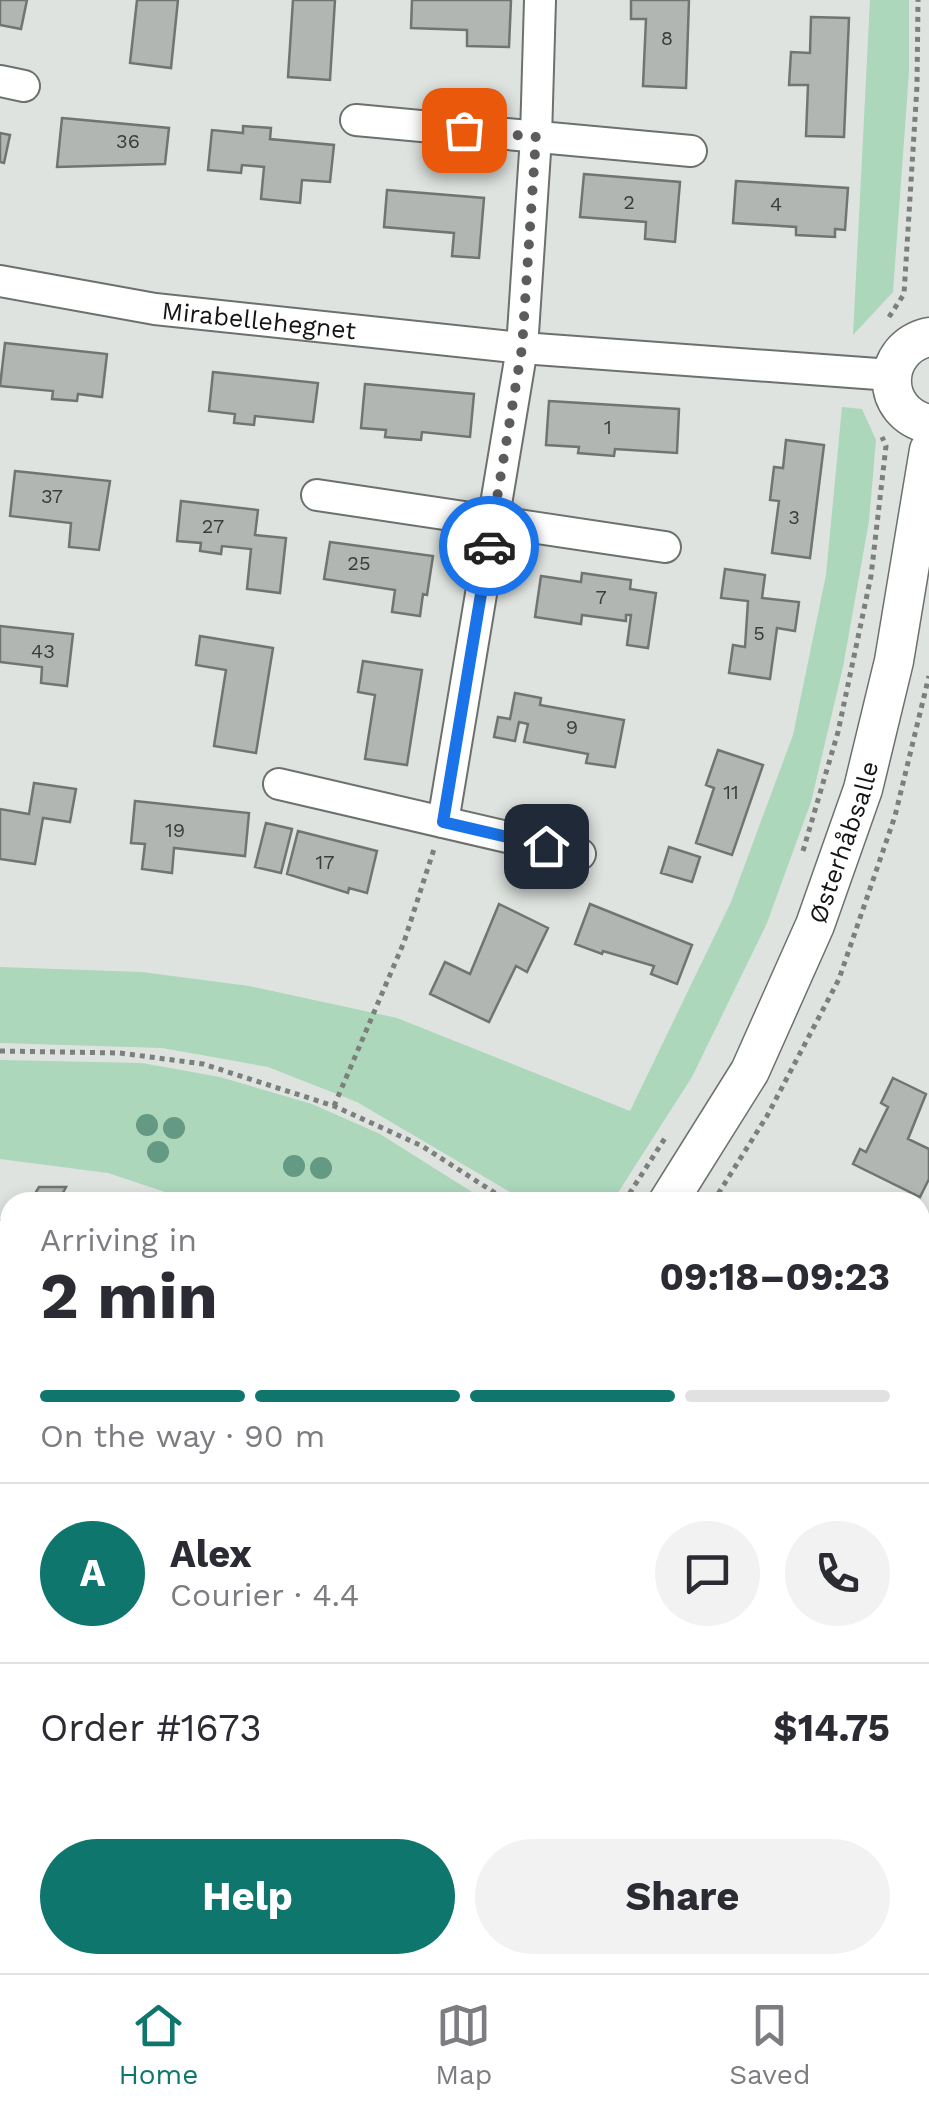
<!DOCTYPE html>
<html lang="en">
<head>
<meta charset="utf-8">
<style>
  body { margin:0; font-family:"Work Sans",sans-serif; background:#f2f2f3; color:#2b2b33; height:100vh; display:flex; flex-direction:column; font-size:38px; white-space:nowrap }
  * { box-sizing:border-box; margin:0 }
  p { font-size:32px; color:#7c7c81 }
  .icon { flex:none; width:55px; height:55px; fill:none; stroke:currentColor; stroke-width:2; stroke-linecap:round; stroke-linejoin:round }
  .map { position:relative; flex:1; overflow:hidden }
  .drawer { position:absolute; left:0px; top:1192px; width:930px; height:782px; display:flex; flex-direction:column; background:#fff; border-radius:30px 30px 0 0; box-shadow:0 5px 15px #0003 }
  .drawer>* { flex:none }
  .pin { position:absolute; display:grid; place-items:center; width:85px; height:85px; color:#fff; margin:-42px; border-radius:20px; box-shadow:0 5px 15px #0006 }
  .courier { position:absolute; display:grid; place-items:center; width:100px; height:100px; margin:-50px; border:8px solid #1a73e8; border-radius:50%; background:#fff; color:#222; box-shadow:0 2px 12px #0007 }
  .head em { font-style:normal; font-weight:700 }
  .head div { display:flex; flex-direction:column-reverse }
  .head { display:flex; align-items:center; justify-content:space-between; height:170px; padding:0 40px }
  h1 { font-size:65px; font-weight:700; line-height:75px }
  .bar { display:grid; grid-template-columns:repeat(4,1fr); gap:15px 10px; align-content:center; height:120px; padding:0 40px }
  .bar i { height:12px; border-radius:8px; background:#e1e1e2 }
  .bar .on { background:#0f766e }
  .bar p { grid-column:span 4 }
  .line { display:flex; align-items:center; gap:25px; padding:0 40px; border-top:2px solid #e1e1e2 }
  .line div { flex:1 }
  .round { display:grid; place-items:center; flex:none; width:105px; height:105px; border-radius:52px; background:#f2f2f3 }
  .primary-button { display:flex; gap:20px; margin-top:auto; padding:20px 40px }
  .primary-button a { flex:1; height:115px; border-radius:60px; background:#0f766e; color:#fff; font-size:40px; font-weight:700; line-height:115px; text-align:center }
  .primary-button a+a { background:#f2f2f3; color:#2b2b33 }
  .tab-bar { display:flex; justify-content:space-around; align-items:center; height:140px; border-top:2px solid #e1e1e2; background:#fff; font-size:28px; color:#7c7c81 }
  .tab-bar a { display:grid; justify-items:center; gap:5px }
  .tab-bar .on { color:#0f766e }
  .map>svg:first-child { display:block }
  .green { fill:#acd7bb }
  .building { fill:#b1b6b3; stroke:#707572; stroke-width:2.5 }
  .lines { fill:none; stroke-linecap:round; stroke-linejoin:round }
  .minor-casing { stroke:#6c716d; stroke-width:34 }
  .tertiary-casing { stroke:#6c716d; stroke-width:41 }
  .path { stroke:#7c807d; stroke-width:5; stroke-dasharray:5 5; stroke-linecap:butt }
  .minor { stroke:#fff; stroke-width:30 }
  .tertiary { stroke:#fff; stroke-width:38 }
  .tree { fill:#649983 }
  .done { stroke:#5a5d5b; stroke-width:10; stroke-dasharray:0 18 }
  .route { stroke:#1a73e8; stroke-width:12 }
  .labels { text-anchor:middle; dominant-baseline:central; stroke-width:8; stroke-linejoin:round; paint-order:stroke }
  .number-label { font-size:20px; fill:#3a3d3c }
  .street-label { font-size:25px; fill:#131514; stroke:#ebf0ed }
</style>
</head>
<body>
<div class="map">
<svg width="929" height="1973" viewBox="0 0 929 1973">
  <rect width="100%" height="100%" fill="#dee3df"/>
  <path class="green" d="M870 0H909V72L893 292 853 335Z
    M842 407 862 409 876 440 869 521 843 667 811 802 767 923 692 1077 612 1202H527L357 1102 268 1067 162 1048 0 1043V967L142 972 249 986 397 1018 630 1111 731 902 793 735 826 575Z
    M0 1060 142 1063 220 1077 312 1104 380 1134 488 1202H195L108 1173 0 1159Z
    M920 1267 929 1272V1621L920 1617Z"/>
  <path class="building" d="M0 0H27L21 29 0 25Z
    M137 0H178L171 68 130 63Z
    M293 0H335L330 80 288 77Z
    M412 0H511L509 47 467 46V30L411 28Z
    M631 0H689L686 88 643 86 646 19H631Z
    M811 17 849 18 844 137 806 136 808 85H789L791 52 810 53Z
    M62 118 169 128 165 164 57 167Z
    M243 126 271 128 270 139 334 145 330 182 302 180 300 203 261 199 264 167 242 165 241 173 208 170 212 130 243 133Z
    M0 133 10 135 4 163 0 162Z
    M584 174 680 182 675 242 645 239 646 222 580 217Z
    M736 181 848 188 845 230 835 229V237L796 235V227L733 223Z
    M387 190 484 198 479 258 452 256 454 233 384 227Z
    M5 343 107 354 102 397 78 394 77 401 52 399 53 391 0 386Z
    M213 372 318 383 313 422 255 416 254 425 234 423 235 414 209 411Z
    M365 384 474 394 470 437 422 432 421 440 385 437 386 430 361 428Z
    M549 401 679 409 677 453 615 449 614 456 578 453 579 447 546 445Z
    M786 440 824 445 810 558 772 553 779 501 770 500 774 467 783 468Z
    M15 471 110 481 99 550 69 547 71 523 10 516Z
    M181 501 258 510 255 535 286 538 280 593 247 589 251 549 222 546 221 554 200 551 201 543 177 541Z
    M330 542 433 556 427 595 423 594 420 616 392 612 395 590 324 579Z
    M725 569 765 575 762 598 799 602 795 631 777 628 770 679 729 673 733 645 745 647 748 601 721 598Z
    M582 573 631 580 630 589 656 593 648 648 627 645 631 615H626V621L582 615 581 624 535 617 541 576 581 582Z
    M0 626 73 634 67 686 41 683 42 667 0 662Z
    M200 636 273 648 256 753 214 746 226 670 196 665Z
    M363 661 422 670 407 765 365 759 375 695 358 692Z
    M515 693 541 698 540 705 624 720 615 767 586 763 588 754 524 742 528 724 519 722 515 741 494 737 498 717 510 719Z
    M718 750 763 765 732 855 696 843 714 788 706 785Z
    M34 783 76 789 70 822 43 818 35 864 0 859V809L29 814Z
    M135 801 249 813 245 856 174 848 172 873 142 869 145 844 131 843Z
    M266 823 292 829 281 873 255 867Z
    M298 831 377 851 367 893 349 888 348 893 287 874Z
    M669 847 700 857 692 882 661 873Z
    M499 904 548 928 527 972 516 966 489 1022 430 994 445 962 470 974Z
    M590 904 692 945 677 984 651 974 654 966 603 951 602 954 575 944Z
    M893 1078 926 1094 908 1139 929 1149V1179L920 1197 853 1164 860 1149 866 1152 888 1107 881 1103Z
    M39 1187H66L58 1202H30Z
    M0 1220 10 1221 2 1237 10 1241V1286H0L7 1272 0 1268Z
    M2 1336 10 1340V1395L0 1379Z
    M0 1494H10L4 1512 10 1515V1561L1 1560 9 1547 0 1542Z
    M10 1691V1725L0 1716V1697L2 1699Z
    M0 1733 10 1736 6 1768 0 1770Z
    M446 1965H476L473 1973H463Z
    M487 1965H558L554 1973H505Z"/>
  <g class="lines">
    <g class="minor-casing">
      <g id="minor">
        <path d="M0 81 24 86"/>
        <path d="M356 120 691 151"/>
        <path id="s1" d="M0 281 155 309 522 348 891 375"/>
        <path d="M317 495 665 547"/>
        <path d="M279 784 580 854"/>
        <path d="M443 822 522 348 536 137 540 0"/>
        <path d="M0 1311H10"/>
        <path d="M0 1633 10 1626"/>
        <path d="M920 1824 929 1830"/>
        <path d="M356 1973 362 1965"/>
      </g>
    </g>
    <g class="tertiary-casing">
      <g id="tertiary">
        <path d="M929 337C880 348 879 413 929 424"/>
        <path id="s2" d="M668 1202 750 1071 815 925 863 789 894 661 929 450"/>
        <path d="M0 1948 10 1935"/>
      </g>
    </g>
    <path class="path" d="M889 317 904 294 917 86 918 0
      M803 851 838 732 871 576 886 446 882 437
      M0 1051 120 1053 203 1064 334 1106 422 1146 509 1202
      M334 1106 404 942 434 849
      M624 1202 667 1135
      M713 1202 767 1116 839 979 895 816 929 676
      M920 1455 929 1460
      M0 1880 10 1866
      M193 1965 205 1973
      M28 1973 34 1965"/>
    <use href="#minor" class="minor"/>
    <use href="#tertiary" class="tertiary"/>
  </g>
  <g class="tree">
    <circle cx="147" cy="1125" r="11"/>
    <circle cx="174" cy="1128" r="11"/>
    <circle cx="158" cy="1152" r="11"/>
    <circle cx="294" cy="1166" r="11"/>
    <circle cx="321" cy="1168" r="11"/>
  </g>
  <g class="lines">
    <path class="done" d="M464 130 536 137 522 348 489 546"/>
    <path class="route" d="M489 546 443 822 546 846"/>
  </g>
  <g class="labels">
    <g class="number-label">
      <text x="667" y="38">8</text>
      <text x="128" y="141">36</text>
      <text x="629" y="202">2</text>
      <text x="776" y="204">4</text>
      <text x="608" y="427">1</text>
      <text x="52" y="496">37</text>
      <text x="794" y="517">3</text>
      <text x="213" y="526">27</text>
      <text x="359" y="563">25</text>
      <text x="601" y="597">7</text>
      <text x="759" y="633">5</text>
      <text x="43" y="651">43</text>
      <text x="572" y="727">9</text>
      <text x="731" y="792">11</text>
      <text x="175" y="830">19</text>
      <text x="325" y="862">17</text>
    </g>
    <g class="street-label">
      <text stroke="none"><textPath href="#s1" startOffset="262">Mirabellehegnet</textPath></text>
      <text stroke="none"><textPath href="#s2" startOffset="402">Østerhåbsalle</textPath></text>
    </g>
  </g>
</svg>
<div class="pin" style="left:464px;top:130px;background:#ea580c"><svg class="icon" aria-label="bag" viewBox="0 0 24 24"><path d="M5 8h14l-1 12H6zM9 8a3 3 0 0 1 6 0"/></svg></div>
<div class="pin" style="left:546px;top:846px;background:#1f2937"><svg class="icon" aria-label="home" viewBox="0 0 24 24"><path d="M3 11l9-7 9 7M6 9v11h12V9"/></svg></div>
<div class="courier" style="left:489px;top:546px"><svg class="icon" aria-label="car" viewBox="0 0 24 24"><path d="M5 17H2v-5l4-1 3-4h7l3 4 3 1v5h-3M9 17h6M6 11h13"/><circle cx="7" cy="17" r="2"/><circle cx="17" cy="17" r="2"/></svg></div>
<section class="drawer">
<div class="head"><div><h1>2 min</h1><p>Arriving in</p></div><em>09:18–09:23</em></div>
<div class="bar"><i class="on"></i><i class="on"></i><i class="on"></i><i></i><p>On the way · 90 m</p></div>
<div class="line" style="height:180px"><b class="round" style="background:#0f766e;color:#fff">A</b><div><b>Alex</b><p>Courier · 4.4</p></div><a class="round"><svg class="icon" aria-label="chat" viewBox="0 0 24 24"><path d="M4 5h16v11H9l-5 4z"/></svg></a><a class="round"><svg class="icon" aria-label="phone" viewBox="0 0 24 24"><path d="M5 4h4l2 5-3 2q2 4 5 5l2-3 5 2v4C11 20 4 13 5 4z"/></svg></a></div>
<div class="line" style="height:130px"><div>Order #1673</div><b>$14.75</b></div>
<div class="primary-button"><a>Help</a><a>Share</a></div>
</section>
</div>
<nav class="tab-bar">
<a class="on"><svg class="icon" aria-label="home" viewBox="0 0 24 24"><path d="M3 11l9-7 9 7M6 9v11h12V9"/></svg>Home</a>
<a><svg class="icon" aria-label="map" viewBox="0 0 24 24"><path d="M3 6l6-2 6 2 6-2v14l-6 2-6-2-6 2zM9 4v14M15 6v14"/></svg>Map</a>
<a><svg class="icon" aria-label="saved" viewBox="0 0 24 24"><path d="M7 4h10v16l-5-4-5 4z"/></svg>Saved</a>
</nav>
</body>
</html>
